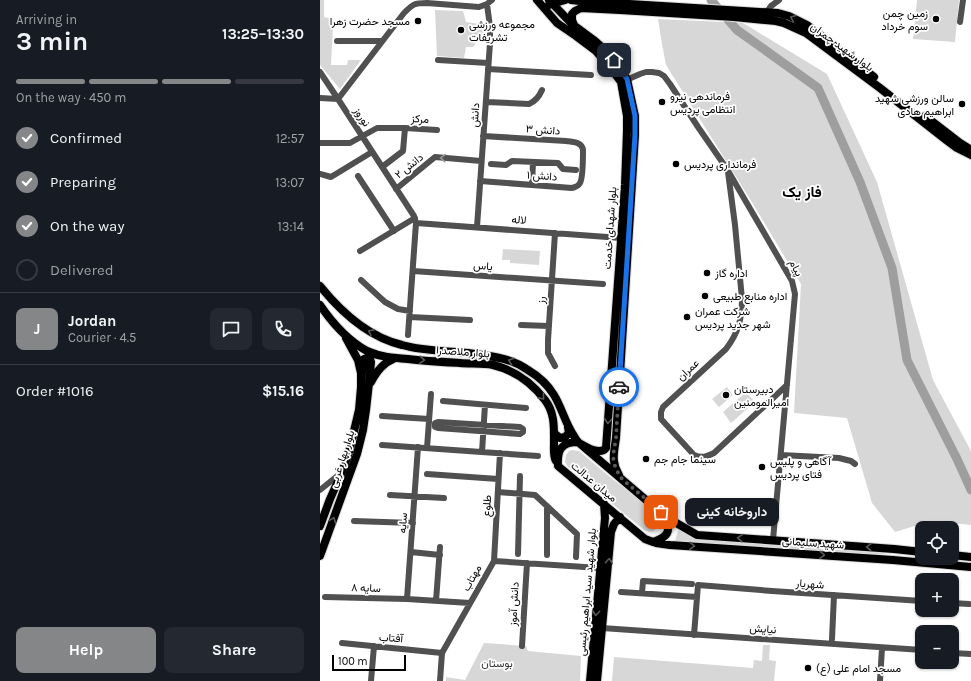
<!DOCTYPE html>
<html lang="en">
<head>
<meta charset="utf-8">
<style>
  body { margin:0; font-family:Karla,Vazirmatn,sans-serif; background:#242831; color:#f1f3f6; height:100vh; display:flex; flex-direction:column; font-size:15px; white-space:nowrap }
  * { box-sizing:border-box; margin:0 }
  p { font-size:13px; color:#9ea1a6 }
  .icon { flex:none; width:22px; height:22px; fill:none; stroke:currentColor; stroke-width:2; stroke-linecap:round; stroke-linejoin:round }
  .map { position:relative; flex:1; overflow:hidden }
  .details { display:flex; flex-direction:column; background:#171b24; width:320px }
  .details>* { flex:none }
  .controls { position:absolute; left:595px; top:521px; display:grid; gap:8px }
  .controls a { display:grid; place-items:center; width:44px; height:44px; border-radius:8px; background:#171b24; box-shadow:0 1px 3px #0004; font-size:20px }
  .scale { position:absolute; left:12px; bottom:10px; width:74px; box-sizing:border-box; padding-left:4px; border:2px solid #000; border-top:0; font-size:11px; line-height:14px; white-space:nowrap; color:#000; -webkit-text-stroke:3px #fff; paint-order:stroke }
  .pin { position:absolute; display:grid; place-items:center; width:34px; height:34px; color:#fff; margin:-17px; border-radius:8px; box-shadow:0 2px 6px #0006 }
  .courier { position:absolute; display:grid; place-items:center; width:40px; height:40px; margin:-20px; border:3px solid #1a73e8; border-radius:50%; background:#fff; color:#222; box-shadow:0 1px 5px #0007 }
  .bubble { position:absolute; height:28px; border-radius:8px; background:#171b24; box-shadow:0 1px 3px #0004; font-size:13px; font-weight:700; line-height:28px; text-align:center }
  .overview em { font-style:normal; font-weight:700 }
  .overview div { display:flex; flex-direction:column-reverse }
  .overview { display:flex; align-items:center; justify-content:space-between; height:68px; padding:0 16px }
  h1 { font-size:26px; font-weight:700; line-height:30px }
  .bar { display:grid; grid-template-columns:repeat(4,1fr); gap:6px 4px; align-content:center; height:48px; padding:0 16px }
  .bar i { height:5px; border-radius:3px; background:#363941 }
  .bar .current { background:#858687 }
  .bar p { grid-column:span 4 }
  .line { display:flex; align-items:center; gap:10px; padding:0 16px; border-top:1px solid #363941 }
  .line div { flex:1 }
  .round { display:grid; place-items:center; flex:none; width:42px; height:42px; border-radius:8px; background:#242831 }
  ol { padding:0 16px; list-style:none }
  li { display:flex; align-items:center; gap:12px; height:44px }
  li p { margin-inline-start:auto }
  li .icon { padding:4px; border-radius:50%; background:#858687; color:#fff; stroke-width:4 }
  li:last-child { color:#9ea1a6 }
  li i { width:22px; height:22px; border:2px solid #363941; border-radius:50% }
  .button { display:flex; gap:8px; margin-top:auto; padding:8px 16px }
  .button a { flex:1; height:46px; border-radius:8px; background:#858687; color:#fff; font-size:16px; font-weight:700; line-height:46px; text-align:center }
  .button a+a { background:#242831; color:#f1f3f6 }
  main { display:flex; flex:1; min-height:0 }
  .map>svg:first-child { display:block }
  .green { fill:#d7d7d7 }
  .lines { fill:none; stroke-linecap:round; stroke-linejoin:round }
  .river { stroke:#9e9e9e; stroke-width:9 }
  .major-casing { stroke:#dbdbdb; stroke-width:10 }
  .minor { stroke:#505050; stroke-width:6 }
  .major { stroke:#000; stroke-width:8 }
  .oneway { stroke:#595959 }
  .oneway2 { stroke:#969696 }
  .done { stroke:#595959; stroke-width:4; stroke-dasharray:0 7.2 }
  .route { stroke:#1a73e8; stroke-width:5 }
  .poi-dot { fill:#000; stroke:#fff; stroke-width:1.5 }
  .labels { text-anchor:middle; dominant-baseline:central; stroke-width:3.5; stroke-linejoin:round; paint-order:stroke }
  .poi-label { font-size:11px; fill:#000; stroke:#fff; text-anchor:start }
  .street-label { font-size:11px; fill:#000; stroke:#fff }
  .park-label { font-size:11px; fill:#2e2e2e; stroke:#fff }
  .district-label { font-size:15px; font-weight:bold; fill:#000; stroke:#fff }
</style>
</head>
<body>
<main>
<section class="details">
<div class="overview"><div><h1>3 min</h1><p>Arriving in</p></div><em>13:25–13:30</em></div>
<div class="bar"><i class="current"></i><i class="current"></i><i class="current"></i><i></i><p>On the way · 450 m</p></div>
<ol>
<li><svg class="icon" aria-label="check" viewBox="0 0 24 24"><path d="M5 12l5 5 9-10"/></svg>Confirmed<p>12:57</p></li>
<li><svg class="icon" aria-label="check" viewBox="0 0 24 24"><path d="M5 12l5 5 9-10"/></svg>Preparing<p>13:07</p></li>
<li><svg class="icon" aria-label="check" viewBox="0 0 24 24"><path d="M5 12l5 5 9-10"/></svg>On the way<p>13:14</p></li>
<li><i></i>Delivered</li>
</ol>
<div class="line" style="height:72px"><b class="round" style="background:#858687;color:#fff">J</b><div><b>Jordan</b><p>Courier · 4.5</p></div><a class="round"><svg class="icon" aria-label="chat" viewBox="0 0 24 24"><path d="M4 5h16v11H9l-5 4z"/></svg></a><a class="round"><svg class="icon" aria-label="phone" viewBox="0 0 24 24"><path d="M5 4h4l2 5-3 2q2 4 5 5l2-3 5 2v4C11 20 4 13 5 4z"/></svg></a></div>
<div class="line" style="height:52px"><div>Order #1016</div><b>$15.16</b></div>
<div class="button"><a>Help</a><a>Share</a></div>
</section>
<div class="map">
<svg width="651" height="681" viewBox="0 0 651 681">
  <rect width="100%" height="100%" fill="#fff"/>
  <path class="green" d="M0 0H4V17L11 19 10 25 13 26 11 65H27L28 60H41L20 89 0 65Z
    M597 0H639L635 42 593 39Z
    M115 10 143 11 146 22 166 25V36L155 37V45L153 47H146L144 58 117 56Z
    M338 19 423 23 507 74 557 182 613 380 651 451V525L625 522 611 521 575 532 552 503 527 418 474 413 481 284 433 204 346 65 342 44Z
    M183 249 220 251 219 265 190 263V260H182Z
    M407 387 413 395 399 407 392 399Z
    M426 392 435 402 411 423 403 412Z
    M253 450 259 451C271 461 283 471 295 481 307 490 331 504 339 516 342 521 341 526 336 529 332 533 329 532 324 530L248 467 245 462 246 455 249 451Z
    M359 527 377 538 566 551V553L562 554 551 555 355 541Z
    M164 643 206 646 208 651 261 656 260 681H126V677L145 680Z
    M443 645H450L449 660 456 661 454 681H292L294 657 433 668 434 660 442 661Z"/>
  <g class="lines">
    <path class="river" d="M391 0 417 30 498 88 540 182 572 268 587 360 637 459 651 490"/>
    <g class="major-casing">
      <path id="major" d="M229 0 252 24 275 41 288 53 307 79 315 116V135L296 438C294 453 291 462 299 475
        M251 0 260 1 458 13 469 16 487 25 554 77
        M229 5 245 0
        M254 25 252 20V14L255 11 261 8 300 10 414 17 456 21 464 23 486 33 560 88 625 139 637 148 651 155
        M605 116 640 143 648 148
        M0 286C21 312 48 337 82 345 103 351 126 351 148 353 169 356 190 357 208 370 218 376 228 385 234 395 242 408 245 423 254 436 255 438 257 441 259 443 262 445 267 447 270 449 275 451 282 453 286 448L305 185 307 131V116L301 82 290 67 276 51 256 36 237 23 217 0
        M0 305C13 324 27 340 47 351 60 357 74 358 88 359 105 361 123 362 140 363 150 364 163 363 173 365 194 370 212 383 225 400 235 413 234 428 234 443 234 449 233 456 236 461
        M51 382C57 371 63 363 75 358
        M234 433 240 438 245 437 249 433 248 427
        M346 517C351 532 348 537 333 542L325 539 238 466C237 450 241 442 258 442L346 517 377 535 574 549 602 552
        M0 526 10 499 22 472 29 452 39 410 41 387V373L38 360 26 338
        M336 543 350 545 573 560 651 567
        M632 555 651 557
        M0 556 37 454 43 430 46 410 50 374 51 362 50 359 47 358 44 359 43 363 41 382
        M270 681 285 518 284 504
        M277 681 291 532 294 524 300 517"/>
    </g>
    <path class="minor" d="M446 13 451 6 459 0
      M640 22 643 0
      M17 41H62
      M118 60 168 63
      M168 69 271 75
      M0 72 18 99
      M304 81 320 74 326 72H332L339 73 344 76 350 84 378 127 407 169 472 281 475 294 453 540
      M0 98 18 99
      M166 102 209 104C216 101 219 97 222 90
      M0 143H30L57 128H85
      M171 164 186 165 192 161 238 163 243 169 256 170
      M62 167 83 151 85 128 117 130
      M408 172 415 225 422 299C422 320 418 333 406 349L343 407 341 412V419L374 455C382 458 386 457 394 453L467 385
      M0 174 11 177 52 152
      M38 176 74 231
      M160 181 252 188C255 187 258 187 260 183 263 178 263 157 263 150 262 142 253 142 246 141L163 136
      M212 185 213 162
      M76 189 115 157 161 161
      M96 223 301 238
      M157 227 170 43V27L167 4
      M40 251 95 218
      M93 271 283 284
      M41 280 65 302 78 309 90 311
      M90 317 150 320
      M201 325 229 326
      M88 335 96 223 94 216 18 99 84 13C93 4 94 3 107 3L159 7 167 4 172 0
      M235 366 228 353V340L235 233
      M123 401 206 408
      M62 416 109 419
      M118 422 200 427 203 429V432L200 434 118 428 115 427V423Z
      M62 445 218 456
      M107 448 111 394
      M162 452 165 405
      M461 455 519 458 531 461 535 464
      M107 474 178 479
      M0 490 21 473
      M178 492 215 495 257 534 256 557
      M70 495 124 498
      M34 521 93 523
      M91 552 120 555
      M198 554 200 476
      M227 555V506
      M174 561 180 453
      M301 592 377 597
      M322 593 323 581 372 584
      M5 597 87 599 150 603
      M87 599 98 447
      M116 601 120 547
      M632 603 649 604
      M282 628 602 650
      M374 635 378 585 452 591 602 601
      M512 639 514 595
      M22 643 122 653
      M202 646 207 563
      M632 653 651 654
      M51 681 54 646
      M120 681 122 653 174 561 280 568
      M560 681 562 648"/>
    <use href="#major" class="major"/>
  </g>
  <defs><path id="oneway-chevron" d="M-2-3.5L2.5 0L-2 3.5" fill="none" stroke-width="1.6" stroke-linecap="round" stroke-linejoin="round"/></defs>
  <g class="oneway">
    <use href="#oneway-chevron" transform="translate(473 18) rotate(-157)"/>
    <use href="#oneway-chevron" transform="translate(51 332) rotate(-152)"/>
    <use href="#oneway-chevron" transform="translate(102 360) rotate(4)"/>
    <use href="#oneway-chevron" transform="translate(191 361) rotate(-161)"/>
    <use href="#oneway-chevron" transform="translate(222 397) rotate(50)"/>
    <use href="#oneway-chevron" transform="translate(288 421) rotate(94)"/>
    <use href="#oneway-chevron" transform="translate(13 520) rotate(-70)"/>
    <use href="#oneway-chevron" transform="translate(420 538) rotate(-176)"/>
    <use href="#oneway-chevron" transform="translate(372 546) rotate(3)"/>
    <use href="#oneway-chevron" transform="translate(549 547) rotate(-176)"/>
    <use href="#oneway-chevron" transform="translate(502 555) rotate(4)"/>
    <use href="#oneway-chevron" transform="translate(289 561) rotate(-85)"/>
    <use href="#oneway-chevron" transform="translate(276 613) rotate(95)"/>
  </g>
  <use class="oneway2" href="#oneway-chevron" transform="translate(123 158) rotate(-176)"/>
  <g class="lines">
    <path class="done" d="M299 387 296 438 293 456 294 463 296 469 302 479 341 512"/>
    <path class="route" d="M294 60 307 79 315 116V135L299 387"/>
  </g>
  <g class="poi-dot">
    <circle cx="616" cy="19" r="4"/>
    <circle cx="98" cy="21" r="4"/>
    <circle cx="141" cy="30" r="4"/>
    <circle cx="342" cy="102" r="4"/>
    <circle cx="642" cy="104" r="4"/>
    <circle cx="356" cy="164" r="4"/>
    <circle cx="387" cy="273" r="4"/>
    <circle cx="385" cy="296" r="4"/>
    <circle cx="367" cy="317" r="4"/>
    <circle cx="406" cy="395" r="4"/>
    <circle cx="326" cy="459" r="4"/>
    <circle cx="442" cy="467" r="4"/>
    <circle cx="488" cy="668" r="4"/>
  </g>
  <g class="labels">
    <g class="poi-label">
      <text x="608" y="13" text-anchor="end">زمین چمن<tspan x="608" dy="13">سوم خرداد</tspan></text>
      <text x="90" y="21" text-anchor="end">مسجد حضرت زهرا</text>
      <text x="149" y="24">مجموعه ورزشی<tspan x="149" dy="13">تشریفات</tspan></text>
      <text x="350" y="96">فرماندهی نیرو<tspan x="350" dy="13">انتظامی پردیس</tspan></text>
      <text x="634" y="98" text-anchor="end">سالن ورزشی شهید<tspan x="634" dy="13">ابراهیم هادی</tspan></text>
      <text x="364" y="164">فرمانداری پردیس</text>
      <text x="395" y="273">اداره گاز</text>
      <text x="393" y="296">اداره منابع طبیعی</text>
      <text x="375" y="311">شرکت عمران<tspan x="375" dy="13">شهر جدید پردیس</tspan></text>
      <text x="414" y="389">دبیرستان<tspan x="414" dy="13">امیرالمومنین</tspan></text>
      <text x="334" y="459">سینما جام جم</text>
      <text x="450" y="461">آگاهی و پلیس<tspan x="450" dy="13">فتای پردیس</tspan></text>
      <text x="496" y="668">مسجد امام علی (ع)</text>
    </g>
    <g class="street-label">
      <text transform="translate(522 47) rotate(36)">بلوار شهید چمران</text>
      <text transform="translate(155 115) rotate(-86)">دانش</text>
      <text transform="translate(42 117) rotate(57)">نوروز</text>
      <text transform="translate(100 119) rotate(3)">مرکز</text>
      <text transform="translate(223 130) rotate(4)">دانش ۳</text>
      <text transform="translate(89 166) rotate(-39)">دانش ۲</text>
      <text transform="translate(222 176) rotate(4)">دانش ۱</text>
      <text transform="translate(199 220) rotate(4)">لاله</text>
      <text transform="translate(290 228) rotate(-86)">بلوار شهدای خدمت</text>
      <text transform="translate(163 266) rotate(4)">یاس</text>
      <text transform="translate(476 268) rotate(63)">پیام</text>
      <text transform="translate(221 300) rotate(-86)">رز</text>
      <text transform="translate(143 352) rotate(4)">بلوار ملاصدرا</text>
      <text transform="translate(368 370) rotate(-43)">عمران</text>
      <text transform="translate(22 459) rotate(-72)">بلوار بهار غربی</text>
      <text transform="translate(274 482) rotate(40)">میدان عدالت</text>
      <text transform="translate(167 506) rotate(-87)">طلوع</text>
      <text transform="translate(83 523) rotate(-86)">سایه</text>
      <text transform="translate(493 543) rotate(4)">شهید سلیمانی</text>
      <text transform="translate(152 578) rotate(-61)">مهتاب</text>
      <text transform="translate(490 584) rotate(4)">شهریار</text>
      <text transform="translate(46 588) rotate(2)">سایه ۸</text>
      <text transform="translate(267 592) rotate(-85)">بلوار شهید سید ابراهیم رئیسی</text>
      <text transform="translate(194 604) rotate(-87)">دانش آموز</text>
      <text transform="translate(443 629) rotate(4)">نیایش</text>
      <text transform="translate(71 638) rotate(4)">آفتاب</text>
    </g>
    <g class="park-label">
      <text x="177" y="663">بوستان</text>
    </g>
    <g class="district-label">
      <text x="482" y="192">فاز یک</text>
    </g>
  </g>
</svg>
<div class="controls">
<a><svg class="icon" aria-label="locate" viewBox="0 0 24 24"><circle cx="12" cy="12" r="6"/><path d="M12 2v4M12 18v4M2 12h4M18 12h4"/></svg></a>
<a>+</a>
<a>−</a>
</div>
<div class="scale">100 m</div>
<div class="pin" style="left:341px;top:512px;background:#ea580c"><svg class="icon" aria-label="bag" viewBox="0 0 24 24"><path d="M5 8h14l-1 12H6zM9 8a3 3 0 0 1 6 0"/></svg></div>
<div class="pin" style="left:294px;top:60px;background:#1f2937"><svg class="icon" aria-label="home" viewBox="0 0 24 24"><path d="M3 11l9-7 9 7M6 9v11h12V9"/></svg></div>
<div class="courier" style="left:299px;top:387px"><svg class="icon" aria-label="car" viewBox="0 0 24 24"><path d="M5 17H2v-5l4-1 3-4h7l3 4 3 1v5h-3M9 17h6M6 11h13"/><circle cx="7" cy="17" r="2"/><circle cx="17" cy="17" r="2"/></svg></div>
<div class="bubble" style="left:365px;top:498px;width:94px">داروخانه کینی</div>
</div>
</main>
</body>
</html>
